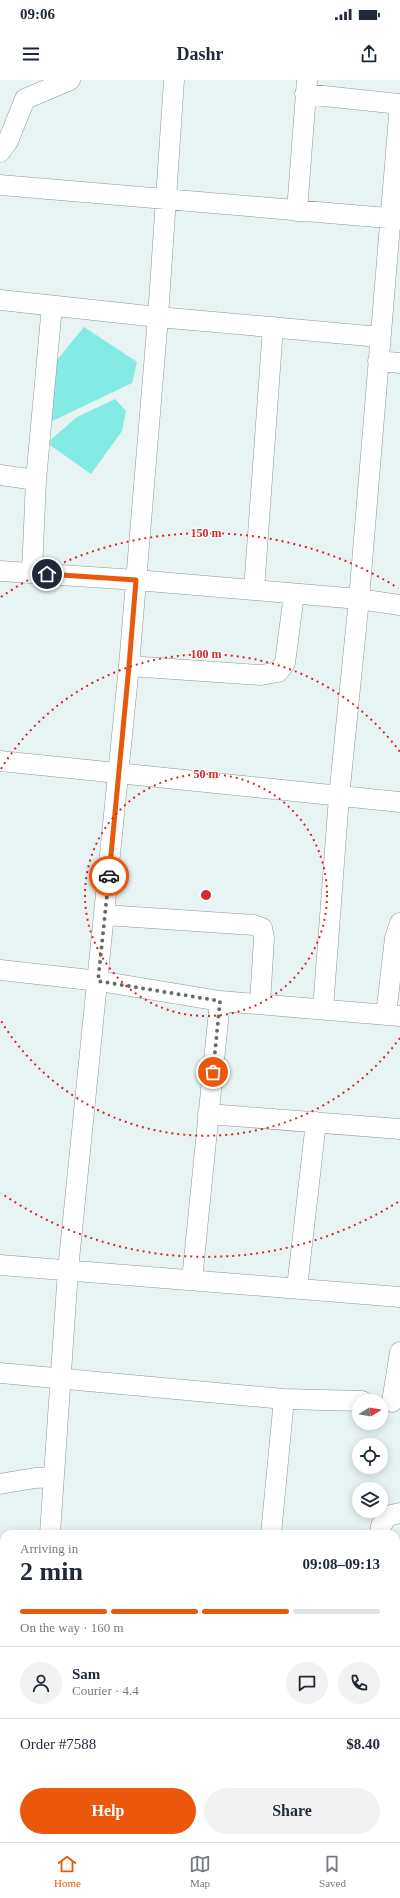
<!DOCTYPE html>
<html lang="en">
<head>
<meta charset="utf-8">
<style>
  body { margin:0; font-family:Georgia,serif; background:#f2f2f3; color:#1f2937; height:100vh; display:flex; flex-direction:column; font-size:15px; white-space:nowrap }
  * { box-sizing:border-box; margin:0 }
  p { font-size:13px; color:#747a83 }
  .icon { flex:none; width:22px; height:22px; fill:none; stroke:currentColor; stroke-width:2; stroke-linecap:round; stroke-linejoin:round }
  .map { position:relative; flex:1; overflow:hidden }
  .drawer { position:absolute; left:0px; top:1450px; width:400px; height:312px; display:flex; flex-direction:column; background:#fff; border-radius:12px 12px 0 0; box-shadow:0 2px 10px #0003 }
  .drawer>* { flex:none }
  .needle { width:26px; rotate:79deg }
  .fabs { position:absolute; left:352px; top:1314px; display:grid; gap:8px }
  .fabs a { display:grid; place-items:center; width:36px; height:36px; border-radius:50%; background:#fff; box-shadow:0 2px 10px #0003; font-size:20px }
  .pin { position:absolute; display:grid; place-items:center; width:34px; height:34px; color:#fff; margin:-17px; border:2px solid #fff; border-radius:50%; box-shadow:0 1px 4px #0007 }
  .courier { position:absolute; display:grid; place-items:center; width:40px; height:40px; margin:-20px; border:3px solid #ea580c; border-radius:50%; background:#fff; color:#222; box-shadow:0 1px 5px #0007 }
  .overview em { font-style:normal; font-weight:800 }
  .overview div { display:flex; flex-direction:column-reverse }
  .overview { display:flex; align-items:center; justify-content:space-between; height:68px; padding:0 20px }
  h1 { font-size:26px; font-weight:800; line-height:30px }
  .bar { display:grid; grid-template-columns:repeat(4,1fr); gap:6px 4px; align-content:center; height:48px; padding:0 20px }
  .bar i { height:5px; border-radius:3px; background:#e0e1e3 }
  .bar .active { background:#ea580c }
  .bar p { grid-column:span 4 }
  .line { display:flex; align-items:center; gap:10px; padding:0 20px; border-top:1px solid #e0e1e3 }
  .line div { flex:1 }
  .round { display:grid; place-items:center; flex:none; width:42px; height:42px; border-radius:21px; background:#f2f2f3 }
  .button { display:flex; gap:8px; margin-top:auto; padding:8px 20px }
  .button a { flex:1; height:46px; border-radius:24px; background:#ea580c; color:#fff; font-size:16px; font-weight:800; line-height:46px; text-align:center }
  .button a+a { background:#f2f2f3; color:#1f2937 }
  .status { display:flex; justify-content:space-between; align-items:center; height:28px; padding:0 20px; background:#fff; direction:ltr }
  .status svg { height:11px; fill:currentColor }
  header { display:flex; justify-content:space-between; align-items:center; height:52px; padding:0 20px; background:#fff; font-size:18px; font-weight:800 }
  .dock { display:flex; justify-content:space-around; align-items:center; height:56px; border-top:1px solid #e0e1e3; background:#fff; font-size:11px; color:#747a83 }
  .dock a { display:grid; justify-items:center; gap:2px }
  .dock .active { color:#ea580c }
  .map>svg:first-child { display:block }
  .green { fill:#83eae4 }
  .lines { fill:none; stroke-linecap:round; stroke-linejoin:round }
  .stream { stroke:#15ccc6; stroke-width:5 }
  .minor-casing { stroke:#8d9998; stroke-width:21 }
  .minor { stroke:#fff; stroke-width:20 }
  .done { stroke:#656d6c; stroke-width:4; stroke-dasharray:0 7.2 }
  .route { stroke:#ea580c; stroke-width:5 }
  .ring { fill:none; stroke:#d62828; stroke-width:2; stroke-dasharray:2 4 }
  .centre { fill:#d62828; stroke:#faffff; stroke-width:2 }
  .ring-label { font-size:12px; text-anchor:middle; font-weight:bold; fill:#d62828; stroke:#faffff; stroke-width:3; stroke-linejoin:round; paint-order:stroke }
</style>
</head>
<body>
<div class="status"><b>09:06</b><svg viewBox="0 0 49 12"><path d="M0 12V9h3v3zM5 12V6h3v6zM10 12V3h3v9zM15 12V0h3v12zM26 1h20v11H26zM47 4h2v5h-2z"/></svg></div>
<header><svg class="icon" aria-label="menu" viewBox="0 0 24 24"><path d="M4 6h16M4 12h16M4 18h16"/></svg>Dashr<svg class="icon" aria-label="share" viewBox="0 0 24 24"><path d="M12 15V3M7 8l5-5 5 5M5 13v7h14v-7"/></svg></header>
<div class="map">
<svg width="400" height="1762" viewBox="0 0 400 1762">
  <rect width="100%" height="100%" fill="#e7f4f3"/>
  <path class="green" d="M84 247 137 282 132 303 46 344 49 290Z
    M115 319 126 331 122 351 91 394 47 363 77 337Z"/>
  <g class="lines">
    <path class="stream" d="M0 1539H4
      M352 1758 366 1762"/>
    <g class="minor-casing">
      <path id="minor" d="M305 14 400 24
        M0 72 8 61 25 19 70 0
        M0 105 400 139
        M297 131 307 0
        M0 220 158 237 380 257
        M378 281 400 283
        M0 395 36 400
        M0 491 136 500 359 519 400 525
        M32 493 36 400 52 226
        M254 510 273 247
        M129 586 261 595 278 592 285 583 294 514
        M0 681 400 722
        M105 835 254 845 262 848 264 858 260 924
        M0 890 99 901 220 921 400 936
        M323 929 339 717 359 519 400 24
        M386 935 395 858 400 843
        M208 1034 400 1049
        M0 1185 400 1217
        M192 1200 220 921
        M297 1208 316 1042
        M0 1293 284 1319 362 1321
        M392 1322 400 1272
        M0 1404 35 1398 53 1397
        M50 1454 68 1190 129 586 158 237 174 0
        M271 1454 284 1319
        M380 1454 381 1446 387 1436 400 1433
        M0 1751H4
        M65 1758 67 1762"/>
    </g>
    <use href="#minor" class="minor"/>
  </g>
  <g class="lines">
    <path class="done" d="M109 796 98 901 220 921 213 992"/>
    <path class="route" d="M47 494 136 500 129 586 109 796"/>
  </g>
  <g class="ring">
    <circle cx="206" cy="815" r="121"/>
    <path d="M400 958A241 241 0 0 1 1 941M1 689A241 241 0 0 1 400 672"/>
    <path d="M398 1122A362 362 0 0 1 1 1113M1 517A362 362 0 0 1 398 508"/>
  </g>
  <circle cx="206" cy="815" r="6" class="centre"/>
  <g class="ring-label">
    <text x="206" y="457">150 m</text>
    <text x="206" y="578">100 m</text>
    <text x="206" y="698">50 m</text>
  </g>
</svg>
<div class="fabs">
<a><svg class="needle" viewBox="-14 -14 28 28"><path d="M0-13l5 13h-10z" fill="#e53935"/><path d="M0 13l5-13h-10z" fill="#747a83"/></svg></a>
<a><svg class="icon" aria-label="locate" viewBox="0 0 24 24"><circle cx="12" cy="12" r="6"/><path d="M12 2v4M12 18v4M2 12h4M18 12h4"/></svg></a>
<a><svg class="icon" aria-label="layers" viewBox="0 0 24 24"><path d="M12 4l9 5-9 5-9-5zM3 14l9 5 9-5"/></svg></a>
</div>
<div class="pin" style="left:213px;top:992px;background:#ea580c"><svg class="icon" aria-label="bag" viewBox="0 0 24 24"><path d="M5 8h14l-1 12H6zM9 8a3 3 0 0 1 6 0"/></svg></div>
<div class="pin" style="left:47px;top:494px;background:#1f2937"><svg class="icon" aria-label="home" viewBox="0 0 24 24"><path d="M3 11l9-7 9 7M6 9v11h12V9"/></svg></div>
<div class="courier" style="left:109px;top:796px"><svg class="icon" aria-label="car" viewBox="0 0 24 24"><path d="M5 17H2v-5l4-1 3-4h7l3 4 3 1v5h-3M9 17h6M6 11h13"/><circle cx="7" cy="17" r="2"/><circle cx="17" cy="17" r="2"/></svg></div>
<section class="drawer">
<div class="overview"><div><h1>2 min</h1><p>Arriving in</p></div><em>09:08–09:13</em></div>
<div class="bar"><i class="active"></i><i class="active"></i><i class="active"></i><i></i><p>On the way · 160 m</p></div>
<div class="line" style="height:72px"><a class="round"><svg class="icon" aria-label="person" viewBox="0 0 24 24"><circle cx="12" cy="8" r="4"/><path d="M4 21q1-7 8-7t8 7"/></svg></a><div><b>Sam</b><p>Courier · 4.4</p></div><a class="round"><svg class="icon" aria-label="chat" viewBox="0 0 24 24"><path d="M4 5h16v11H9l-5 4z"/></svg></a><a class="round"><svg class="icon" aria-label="phone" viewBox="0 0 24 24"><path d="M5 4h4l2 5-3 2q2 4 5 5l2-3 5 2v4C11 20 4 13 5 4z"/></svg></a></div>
<div class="line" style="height:52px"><div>Order #7588</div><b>$8.40</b></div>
<div class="button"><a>Help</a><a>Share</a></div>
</section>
</div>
<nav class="dock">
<a class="active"><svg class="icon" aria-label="home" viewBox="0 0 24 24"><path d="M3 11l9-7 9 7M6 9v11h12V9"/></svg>Home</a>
<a><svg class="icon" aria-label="map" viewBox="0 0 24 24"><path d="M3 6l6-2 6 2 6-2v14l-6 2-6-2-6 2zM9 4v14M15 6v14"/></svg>Map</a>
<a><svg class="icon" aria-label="saved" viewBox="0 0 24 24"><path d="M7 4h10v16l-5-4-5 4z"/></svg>Saved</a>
</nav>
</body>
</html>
